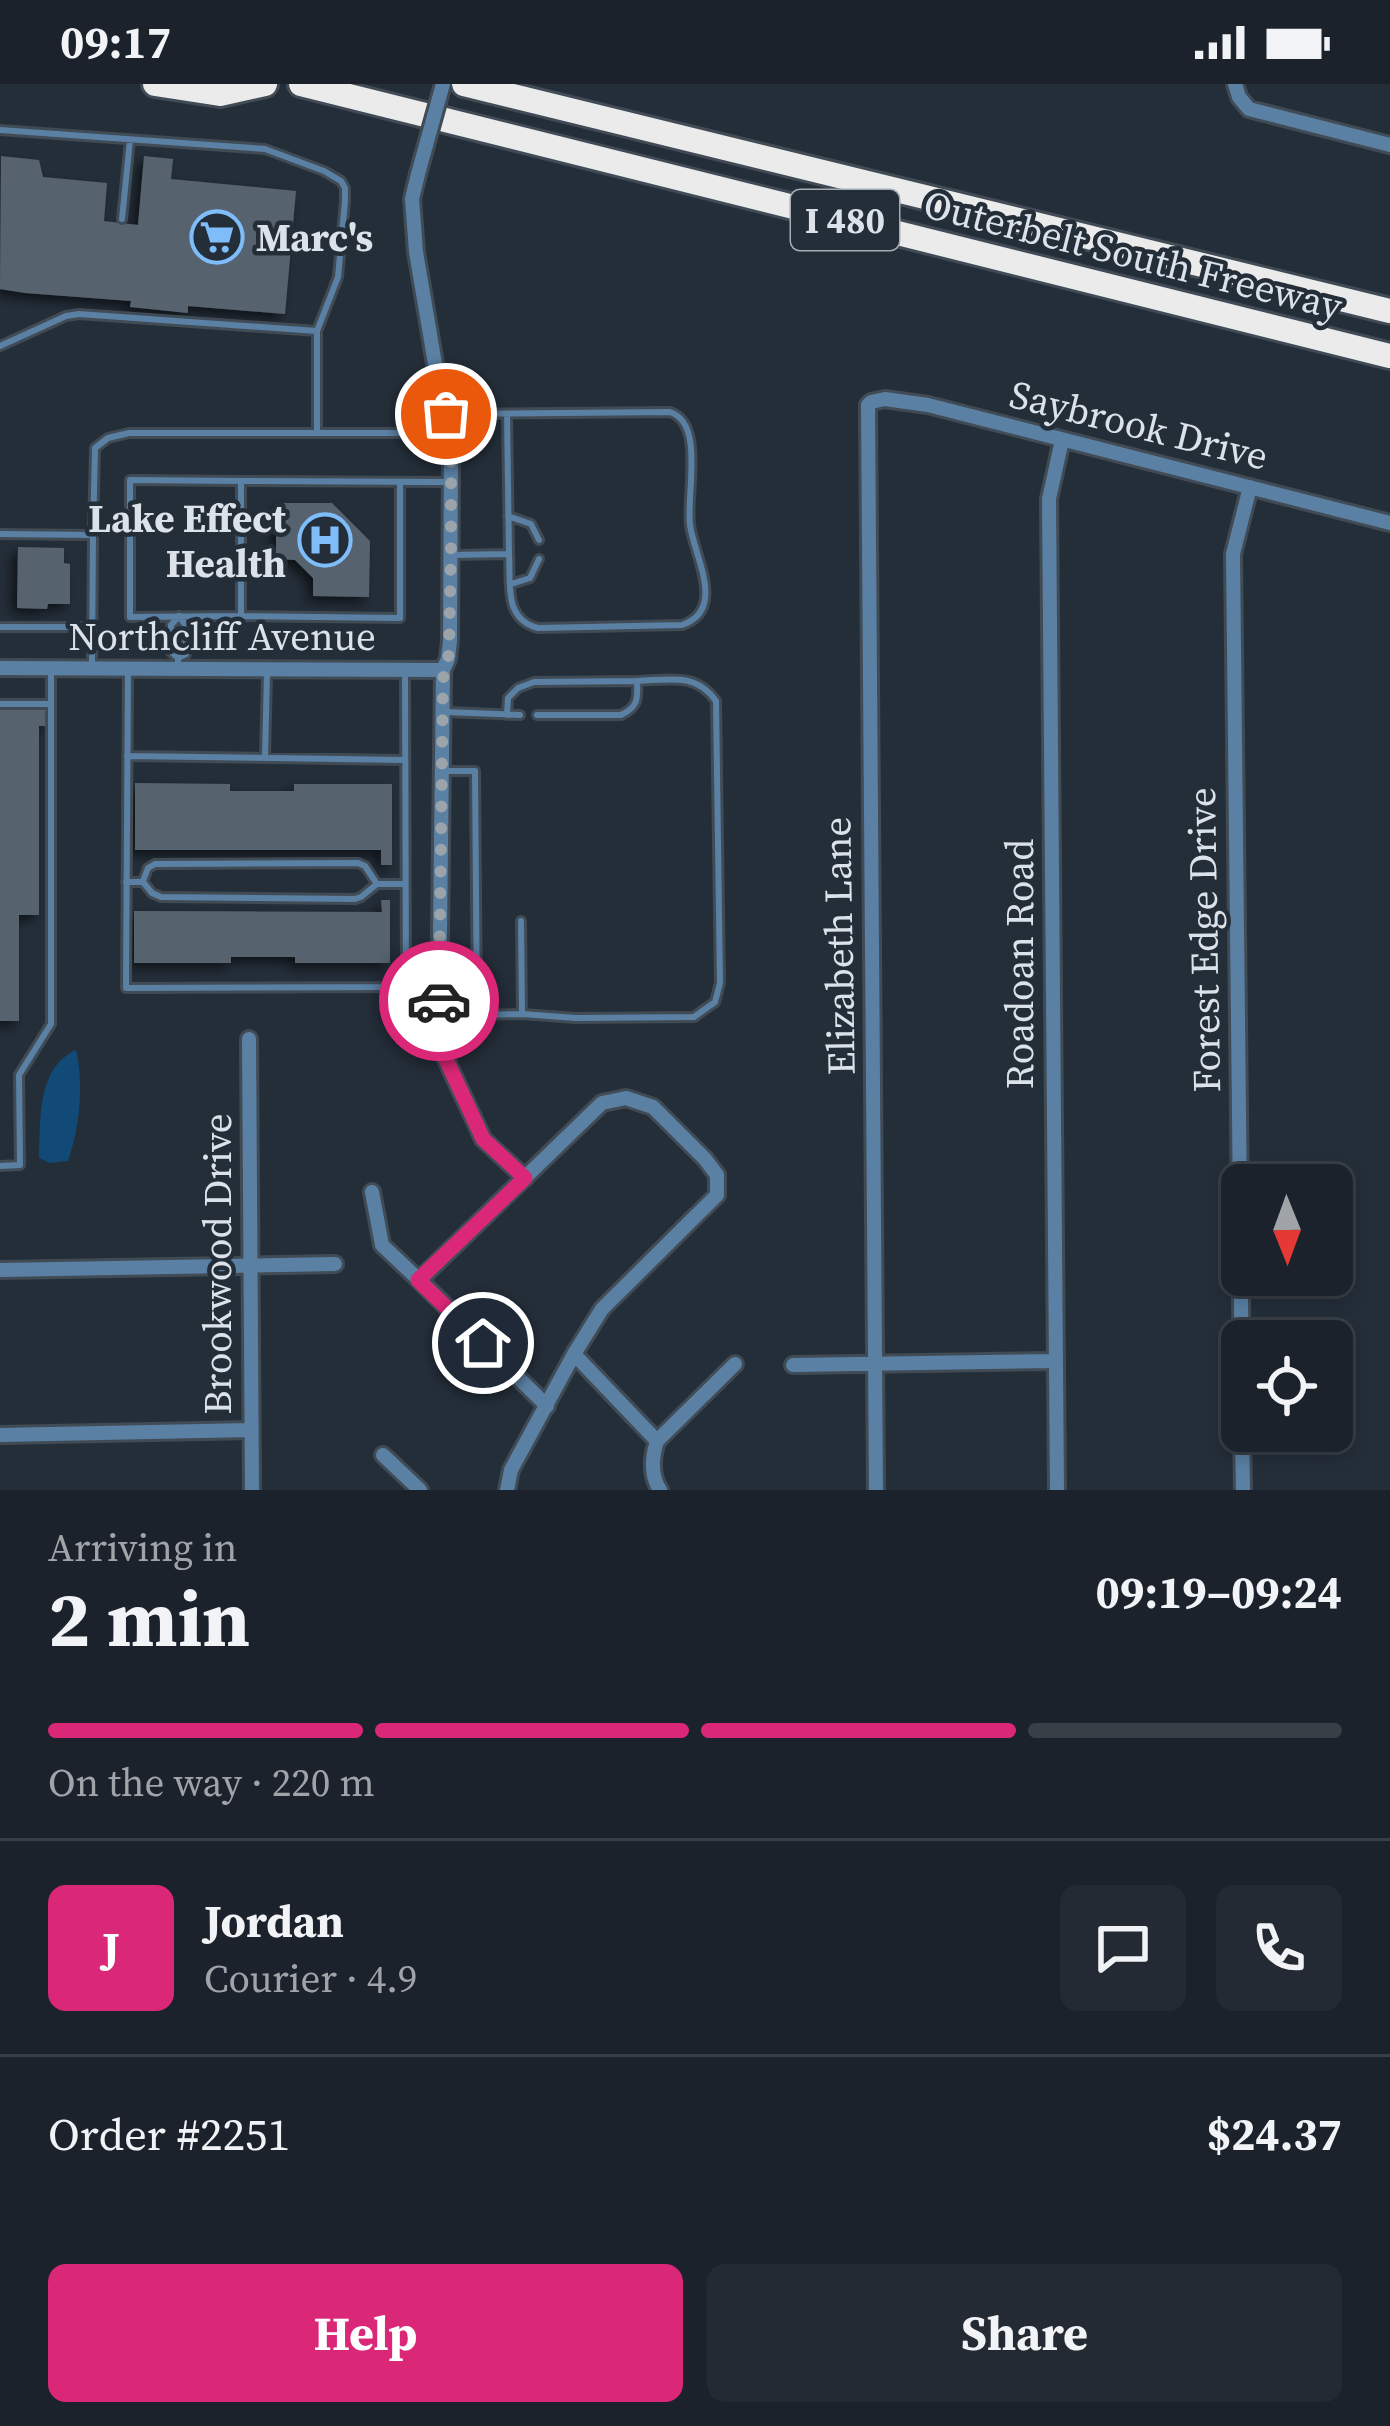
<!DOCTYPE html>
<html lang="en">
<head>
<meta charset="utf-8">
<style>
  body { margin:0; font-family:"Source Serif 4",serif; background:#242a33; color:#f1f3f6; height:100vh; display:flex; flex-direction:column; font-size:45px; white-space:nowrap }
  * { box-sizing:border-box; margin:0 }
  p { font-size:39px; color:#a0a4a9 }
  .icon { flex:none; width:66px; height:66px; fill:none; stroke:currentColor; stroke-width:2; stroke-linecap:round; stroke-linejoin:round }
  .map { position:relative; height:1406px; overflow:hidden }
  .details { display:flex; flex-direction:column; background:#1b222b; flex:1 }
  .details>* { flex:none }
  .needle { width:78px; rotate:179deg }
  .tools { position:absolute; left:1221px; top:1080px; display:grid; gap:24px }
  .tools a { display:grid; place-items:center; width:132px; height:132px; border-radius:18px; background:#1b222b; box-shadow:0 6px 18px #0003,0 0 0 3px #393f47; font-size:60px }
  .pin { position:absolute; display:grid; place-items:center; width:102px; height:102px; color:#fff; margin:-51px; border:6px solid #fff; border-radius:50%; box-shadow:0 3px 12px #0007 }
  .courier { position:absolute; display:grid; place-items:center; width:120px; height:120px; margin:-60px; border:9px solid #db2777; border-radius:50%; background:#fff; color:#222; box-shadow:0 3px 15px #0007 }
  .headline em { font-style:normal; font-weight:700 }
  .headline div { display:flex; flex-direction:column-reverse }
  .headline { display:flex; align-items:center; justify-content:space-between; height:204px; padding:0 48px }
  h1 { font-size:78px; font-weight:700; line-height:90px }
  .bar { display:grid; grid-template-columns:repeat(4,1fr); gap:18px 12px; align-content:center; height:144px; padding:0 48px }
  .bar i { height:15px; border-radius:9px; background:#393f47 }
  .bar .active { background:#db2777 }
  .bar p { grid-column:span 4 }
  .line { display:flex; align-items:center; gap:30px; padding:0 48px; border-top:3px solid #393f47 }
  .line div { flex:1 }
  .round { display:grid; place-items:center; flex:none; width:126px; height:126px; border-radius:18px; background:#242a33 }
  .button { display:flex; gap:24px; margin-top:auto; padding:24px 48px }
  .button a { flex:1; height:138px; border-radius:18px; background:#db2777; color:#fff; font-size:48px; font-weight:700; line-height:138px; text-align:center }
  .button a+a { background:#242a33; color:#f1f3f6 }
  .status { display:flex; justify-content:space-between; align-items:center; height:84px; padding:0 60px; background:#1b222b; direction:ltr }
  .status svg { height:33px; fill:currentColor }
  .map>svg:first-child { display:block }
  .water { fill:#114a77 }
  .building { fill:#56636e; filter:url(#shadow) }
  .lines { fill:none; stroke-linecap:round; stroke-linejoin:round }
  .service-casing { stroke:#414b55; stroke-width:12 }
  .minor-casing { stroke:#414b55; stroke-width:20 }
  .motorway-casing { stroke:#414b55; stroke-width:30 }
  .service { stroke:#5a80a4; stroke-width:6 }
  .minor { stroke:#5a80a4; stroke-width:14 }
  .motorway { stroke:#ebebeb; stroke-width:24 }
  .minor-bridge-casing { stroke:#414b55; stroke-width:20; stroke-linecap:butt }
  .minor-bridge { stroke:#5a80a4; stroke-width:14 }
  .done { stroke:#9ba3ab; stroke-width:12; stroke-dasharray:0 21.6 }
  .route { stroke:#db2777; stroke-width:15 }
  .labels { text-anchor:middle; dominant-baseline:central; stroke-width:9; stroke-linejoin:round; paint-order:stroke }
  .shield { fill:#242e39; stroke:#a4acb4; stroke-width:3 }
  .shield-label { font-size:36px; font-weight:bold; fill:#dbe2e9 }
  .poi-label { font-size:39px; font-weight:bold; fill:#dbe2e9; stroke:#242e39; text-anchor:start }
  .street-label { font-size:39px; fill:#dbe2e9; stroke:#242e39 }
</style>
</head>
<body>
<div class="status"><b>09:17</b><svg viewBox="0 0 49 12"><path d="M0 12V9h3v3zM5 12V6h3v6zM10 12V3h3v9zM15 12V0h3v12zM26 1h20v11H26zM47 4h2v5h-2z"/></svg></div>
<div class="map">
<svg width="1390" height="1406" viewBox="0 0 1390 1406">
  <defs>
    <filter id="shadow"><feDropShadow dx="-5.5" dy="5.5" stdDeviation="6" flood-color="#0009"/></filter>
  </defs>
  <rect width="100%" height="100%" fill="#242e39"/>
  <path class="water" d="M76 966C84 1000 80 1043 68 1077L50 1079 39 1074C41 1037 36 984 76 966Z"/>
  <path class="building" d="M1 72 39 76 43 93 107 99 104 137 138 141 144 72 173 75 171 95 296 107 285 230 188 222V229L130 223 131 217 25 209 0 205Z
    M279 419H332L370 457 369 513 313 512V494L295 476 276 475V423Z
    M18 463 64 464V479L70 480V520H48L47 525 17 524Z
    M0 626H46V642H39V831H19V937H0Z
    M135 699 230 700V707H294V700H392V781H381V766H135Z
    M381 816H390V879H295V873H231V879H134V827L382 828Z"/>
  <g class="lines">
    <g class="service-casing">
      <path id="service" d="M0 46 265 65 324 87 341 97 345 104V117L338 193 317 247
        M122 135 130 56
        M0 262 66 232 79 230 317 247V349H421
        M446 330 670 328C705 339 686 410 690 441 694 472 727 526 682 541L538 544C503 535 511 499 509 470L451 471
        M507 330 509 470
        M130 396 241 397V532L130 533Z
        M241 397 447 398
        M508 432 531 440 539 456
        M0 450 93 451 92 581
        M93 451 95 364 108 354 129 349H317
        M511 500 530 494 539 475
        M241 532 400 534V398
        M0 543H92
        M178 574 186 570V542L179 532 171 541 170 567 178 574V582
        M128 586 126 904 406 903 405 587
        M0 620H50
        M446 628 520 631
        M507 631 508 614 518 604 534 598 637 597C638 615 638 623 621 631H537
        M127 672 405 676
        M265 674 267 588
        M143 797 148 784 155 780 358 779 365 782 377 800
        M126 798H143L152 809 161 813 355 815 361 813 377 800H405
        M522 930 576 934 694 933 715 918 720 899 716 617C696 588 669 596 637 597
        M439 931H477L475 687H446
        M477 931 522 930 521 837
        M0 1082 20 1081 19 991 51 940V586"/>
    </g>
    <g class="minor-casing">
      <path id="minor" d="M1235 0 1239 13 1249 25 1390 61
        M418 90 412 115 416 168 451 374 450 557 448 575 443 586 439 935 443 969 478 1044 483 1055 525 1094
        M0 584 443 586
        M249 955 252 1406
        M372 1108 382 1161 419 1196
        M0 1186 335 1180
        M574 1270 657 1357
        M793 1281 1055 1277
        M1242 1309 1233 470 1250 403
        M1242 1347 1243 1406
        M0 1351 251 1346
        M383 1371 420 1406
        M507 1406 511 1386 574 1270 602 1225 717 1111V1091L705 1075 653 1023 626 1014 602 1019 419 1196 547 1322
        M660 1406C650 1391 652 1373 657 1357L735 1280
        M876 1406 868 321 871 318 885 315 928 321 1390 439
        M1057 1406 1049 415 1062 356"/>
    </g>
    <g class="motorway-casing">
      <path id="motorway" d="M155 0 220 10 265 0
        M301 0 1390 272
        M464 0 1390 227"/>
    </g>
    <use href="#service" class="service"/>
    <use href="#minor" class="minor"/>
    <use href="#motorway" class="motorway"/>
    <g class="minor-bridge-casing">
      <path id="minor-bridge" d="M418 90 443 0"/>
    </g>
    <use href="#minor-bridge" class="minor-bridge"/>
  </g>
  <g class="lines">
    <path class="done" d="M439 917 443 595 449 570 451 465V374L446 330"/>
    <path class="route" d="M439 917 443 969 478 1044 483 1055 525 1094 418 1196 483 1259"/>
  </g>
  <defs>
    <g id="supermarket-ring" transform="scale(2.7)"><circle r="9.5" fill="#242e39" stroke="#7ebdf9" stroke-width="1.5"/><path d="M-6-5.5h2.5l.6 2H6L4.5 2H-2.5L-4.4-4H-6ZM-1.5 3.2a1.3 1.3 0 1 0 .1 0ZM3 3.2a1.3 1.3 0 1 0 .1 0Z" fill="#7ebdf9"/></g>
    <g id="hospital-ring" transform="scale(2.7)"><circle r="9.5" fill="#242e39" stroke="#7ebdf9" stroke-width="1.5"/><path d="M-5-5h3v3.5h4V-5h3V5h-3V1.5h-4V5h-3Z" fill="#7ebdf9"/></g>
  </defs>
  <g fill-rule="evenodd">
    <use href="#supermarket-ring" x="217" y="153"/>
    <use href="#hospital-ring" x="325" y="456"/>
  </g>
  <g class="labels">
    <rect class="shield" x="791" y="106" width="108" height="60" rx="9"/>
    <g class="shield-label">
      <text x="845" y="136">I 480</text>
    </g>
    <g class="poi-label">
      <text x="256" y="153">Marc's</text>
      <text x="286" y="434" text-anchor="end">Lake Effect<tspan x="286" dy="45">Health</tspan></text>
    </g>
    <g class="street-label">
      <text transform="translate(1133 171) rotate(14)">Outerbelt South Freeway</text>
      <text transform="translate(1139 341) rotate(14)">Saybrook Drive</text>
      <text x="222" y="552">Northcliff Avenue</text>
      <text transform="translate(1204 856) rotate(-91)">Forest Edge Drive</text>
      <text transform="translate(839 862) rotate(-91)">Elizabeth Lane</text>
      <text transform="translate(1019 880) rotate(-90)">Roadoan Road</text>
      <text transform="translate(217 1180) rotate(-90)">Brookwood Drive</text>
    </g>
  </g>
</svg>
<div class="tools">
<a><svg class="needle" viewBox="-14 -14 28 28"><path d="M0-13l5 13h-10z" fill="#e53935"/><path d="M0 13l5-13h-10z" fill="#a0a4a9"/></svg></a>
<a><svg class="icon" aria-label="locate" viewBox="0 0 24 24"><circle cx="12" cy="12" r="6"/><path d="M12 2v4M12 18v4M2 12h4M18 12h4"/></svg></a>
</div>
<div class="pin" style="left:446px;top:330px;background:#ea580c"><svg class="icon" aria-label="bag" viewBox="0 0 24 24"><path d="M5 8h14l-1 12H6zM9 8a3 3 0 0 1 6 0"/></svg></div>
<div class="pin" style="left:483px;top:1259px;background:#1f2937"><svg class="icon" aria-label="home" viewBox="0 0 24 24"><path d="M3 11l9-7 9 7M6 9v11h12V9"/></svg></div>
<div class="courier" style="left:439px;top:917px"><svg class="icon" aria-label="car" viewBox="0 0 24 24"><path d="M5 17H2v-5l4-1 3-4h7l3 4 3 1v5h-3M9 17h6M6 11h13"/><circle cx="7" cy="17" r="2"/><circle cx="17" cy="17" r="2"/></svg></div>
</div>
<section class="details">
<div class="headline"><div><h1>2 min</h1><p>Arriving in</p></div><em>09:19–09:24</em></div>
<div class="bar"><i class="active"></i><i class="active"></i><i class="active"></i><i></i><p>On the way · 220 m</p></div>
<div class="line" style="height:216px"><b class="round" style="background:#db2777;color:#fff">J</b><div><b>Jordan</b><p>Courier · 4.9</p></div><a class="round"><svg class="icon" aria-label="chat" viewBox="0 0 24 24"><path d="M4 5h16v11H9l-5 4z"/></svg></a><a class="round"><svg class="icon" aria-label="phone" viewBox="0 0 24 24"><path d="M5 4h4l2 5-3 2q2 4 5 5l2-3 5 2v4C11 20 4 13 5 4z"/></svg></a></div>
<div class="line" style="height:156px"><div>Order #2251</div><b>$24.37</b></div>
<div class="button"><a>Help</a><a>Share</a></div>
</section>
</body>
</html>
